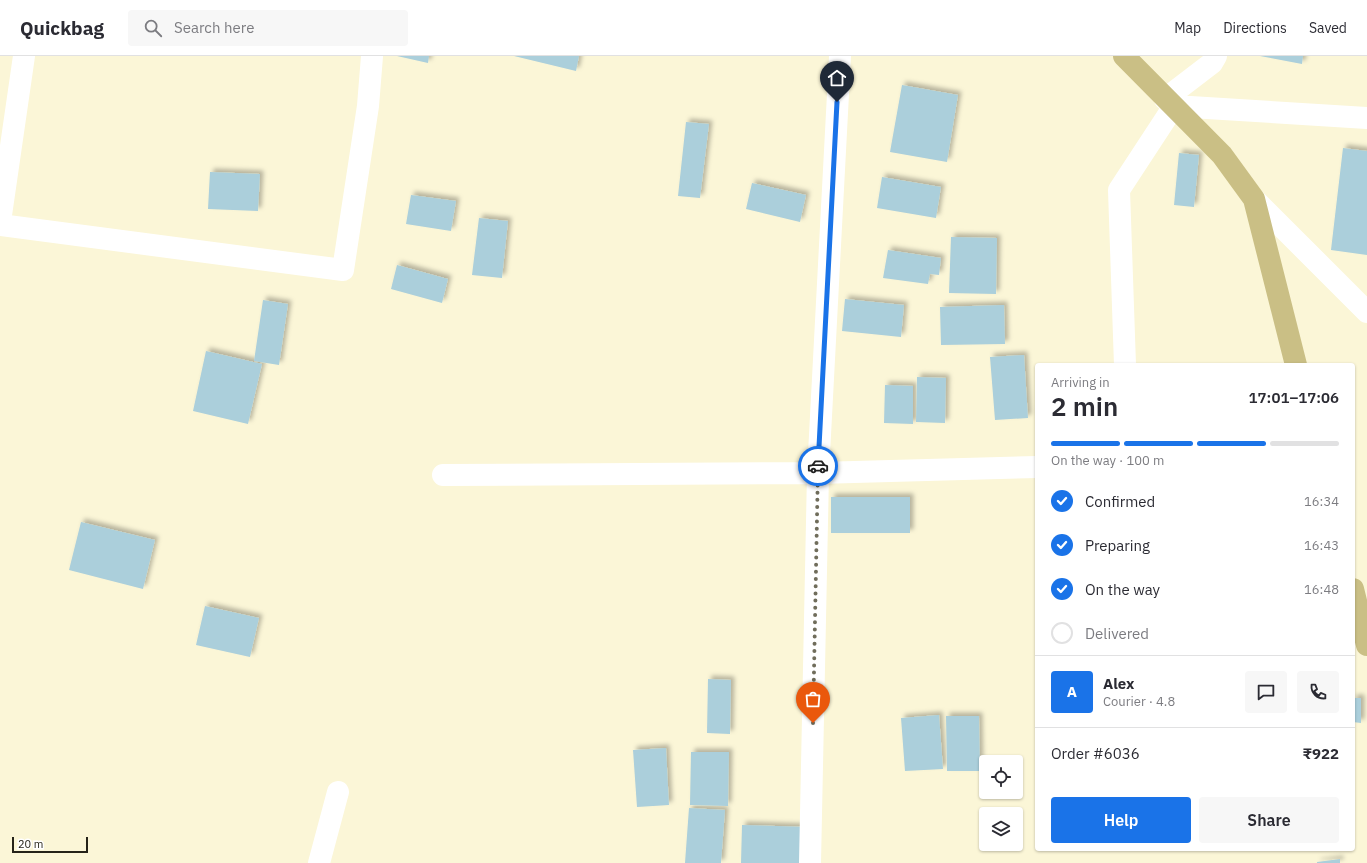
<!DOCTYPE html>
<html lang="en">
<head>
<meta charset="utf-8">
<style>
  body { margin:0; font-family:"IBM Plex Sans",sans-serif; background:#f7f7f7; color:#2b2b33; height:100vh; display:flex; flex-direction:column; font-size:15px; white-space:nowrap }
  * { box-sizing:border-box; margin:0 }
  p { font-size:13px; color:#7c7c81 }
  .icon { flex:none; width:22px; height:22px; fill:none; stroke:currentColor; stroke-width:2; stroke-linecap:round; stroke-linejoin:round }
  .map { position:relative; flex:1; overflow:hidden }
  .panel { position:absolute; left:1035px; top:307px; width:320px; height:488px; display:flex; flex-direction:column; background:#fff; border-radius:4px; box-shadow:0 1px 3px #0004 }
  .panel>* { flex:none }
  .buttons { position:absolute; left:979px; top:699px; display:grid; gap:8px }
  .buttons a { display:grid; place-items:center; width:44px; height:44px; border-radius:4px; background:#fff; box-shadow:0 1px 3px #0004; font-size:20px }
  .scale { position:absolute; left:12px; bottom:10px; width:76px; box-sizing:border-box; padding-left:4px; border:2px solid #252318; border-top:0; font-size:11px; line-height:14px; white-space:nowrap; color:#252318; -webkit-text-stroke:3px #fff; paint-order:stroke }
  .pin { position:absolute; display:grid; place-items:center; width:34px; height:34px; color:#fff; margin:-41px -17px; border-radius:50% 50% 50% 0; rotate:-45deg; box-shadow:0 0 4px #0007 }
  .pin .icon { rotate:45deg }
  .courier { position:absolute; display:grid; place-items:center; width:40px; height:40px; margin:-20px; border:3px solid #1a73e8; border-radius:50%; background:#fff; color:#222; box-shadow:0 1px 5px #0007 }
  .head em { font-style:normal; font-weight:600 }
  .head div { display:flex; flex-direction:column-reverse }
  .head { display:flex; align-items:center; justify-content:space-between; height:68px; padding:0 16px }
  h1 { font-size:26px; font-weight:600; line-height:30px }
  .bar { display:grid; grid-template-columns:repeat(4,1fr); gap:6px 4px; align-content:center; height:48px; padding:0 16px }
  .bar i { height:5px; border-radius:3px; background:#e1e1e2 }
  .bar .active { background:#1a73e8 }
  .bar p { grid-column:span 4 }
  .line { display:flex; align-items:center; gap:10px; padding:0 16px; border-top:1px solid #e1e1e2 }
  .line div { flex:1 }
  .round { display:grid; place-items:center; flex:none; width:42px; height:42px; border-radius:4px; background:#f7f7f7 }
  ol { padding:0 16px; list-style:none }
  li { display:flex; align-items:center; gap:12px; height:44px }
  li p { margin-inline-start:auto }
  li .icon { padding:4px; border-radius:50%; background:#1a73e8; color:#fff; stroke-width:4 }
  li:last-child { color:#7c7c81 }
  li i { width:22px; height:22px; border:2px solid #e1e1e2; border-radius:50% }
  .cta { display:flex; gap:8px; margin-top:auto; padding:8px 16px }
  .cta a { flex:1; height:46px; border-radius:4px; background:#1a73e8; color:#fff; font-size:16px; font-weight:600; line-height:46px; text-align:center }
  .cta a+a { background:#f7f7f7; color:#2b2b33 }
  header { display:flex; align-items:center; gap:24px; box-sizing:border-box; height:56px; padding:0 20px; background:#fff; border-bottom:1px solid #e1e1e2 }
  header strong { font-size:19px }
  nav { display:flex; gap:22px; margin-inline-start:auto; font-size:14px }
  .search { width:280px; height:36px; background:#f7f7f7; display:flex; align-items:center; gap:10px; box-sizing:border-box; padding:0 14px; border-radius:4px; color:#7c7c81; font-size:15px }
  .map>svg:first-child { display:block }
  .building { fill:#abcfdb; filter:url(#shadow) }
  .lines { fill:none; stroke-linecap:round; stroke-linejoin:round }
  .minor { stroke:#fff; stroke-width:22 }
  .major { stroke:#cabf85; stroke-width:22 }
  .done { stroke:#706d5b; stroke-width:4; stroke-dasharray:0 7.2 }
  .route { stroke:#1a73e8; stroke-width:5 }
</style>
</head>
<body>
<header>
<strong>Quickbag</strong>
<div class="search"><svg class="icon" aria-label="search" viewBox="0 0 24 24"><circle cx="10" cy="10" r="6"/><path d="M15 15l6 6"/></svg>Search here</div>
<nav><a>Map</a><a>Directions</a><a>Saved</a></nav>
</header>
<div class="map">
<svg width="1367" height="807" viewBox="0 0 1367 807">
  <defs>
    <filter id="shadow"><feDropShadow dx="3.5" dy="-3.5" stdDeviation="2" flood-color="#0004"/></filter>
  </defs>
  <rect width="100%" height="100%" fill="#fbf6d7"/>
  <path class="building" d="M397 0H429L428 7Z
    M514 0H579L576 15Z
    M1260 0H1303L1302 8Z
    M902 29 958 39 947 106 890 96Z
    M686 66 709 68 700 142 678 140Z
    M1343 92 1367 95V199L1331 194Z
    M1179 97 1199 99 1194 151 1174 149Z
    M210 116 260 118 258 155 208 153Z
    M882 121 941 131 936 162 877 152Z
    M752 127 806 139 800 166 746 153Z
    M411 139 456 145 451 175 406 168Z
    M479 162 508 165 502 222 472 219Z
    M951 181 997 182 996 238 949 237Z
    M888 194 941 202 939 219 930 218 928 228 883 222Z
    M397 209 448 223 442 247 391 233Z
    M845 243 904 249 901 281 842 275Z
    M263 244 288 248 279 309 254 305Z
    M1004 249 1005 288 941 289 940 251Z
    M206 295 262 308 248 368 193 355Z
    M1024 299 1028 362 995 364 990 301Z
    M917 321 946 322 945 367 916 366Z
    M885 329 913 330V368L884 367Z
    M831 441H910V477H831Z
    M81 466 155 484 143 533 69 514Z
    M205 550 259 562 250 601 196 589Z
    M708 623 731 624 730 678 707 677Z
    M1353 642H1361V667L1353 666Z
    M939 659 943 713 905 715 901 662Z
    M946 660H979L980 715H947Z
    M666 692 669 749 637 751 633 694Z
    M691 696H729L728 750 690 749Z
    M689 752 725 754 721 807H685Z
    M742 769 808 771V807H741Z
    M1340 803V807H1317V806Z"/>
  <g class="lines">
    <path class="minor" d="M1165 43 1212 7 1216 0
      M1254 143 1367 256
      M0 166 24 0
      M0 169 343 214 368 50 372 0
      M1125 309 1119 134 1174 50 1367 62
      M443 419 818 417 1037 411
      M319 807 338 736
      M810 807 818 417 840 0"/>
    <path class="major" d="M1124 0 1222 99 1254 143 1296 309
      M1353 533 1367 589"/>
  </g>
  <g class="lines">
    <path class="done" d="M813 667 818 410"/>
    <path class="route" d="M818 410 837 46"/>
  </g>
</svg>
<div class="buttons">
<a><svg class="icon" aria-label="locate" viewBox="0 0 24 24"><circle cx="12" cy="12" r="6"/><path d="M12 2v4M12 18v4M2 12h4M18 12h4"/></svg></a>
<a><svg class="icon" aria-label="layers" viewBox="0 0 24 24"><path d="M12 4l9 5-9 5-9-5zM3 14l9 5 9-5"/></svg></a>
</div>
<div class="scale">20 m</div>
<div class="pin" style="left:813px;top:667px;background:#ea580c"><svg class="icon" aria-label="bag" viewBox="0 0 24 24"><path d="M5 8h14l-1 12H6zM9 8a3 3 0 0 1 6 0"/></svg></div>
<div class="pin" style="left:837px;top:46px;background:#1f2937"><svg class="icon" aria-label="home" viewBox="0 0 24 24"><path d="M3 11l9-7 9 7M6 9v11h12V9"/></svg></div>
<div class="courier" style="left:818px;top:410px"><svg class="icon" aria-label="car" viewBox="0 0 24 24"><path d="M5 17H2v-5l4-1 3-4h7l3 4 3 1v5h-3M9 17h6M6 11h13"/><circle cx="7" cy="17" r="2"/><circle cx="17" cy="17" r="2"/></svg></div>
<section class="panel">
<div class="head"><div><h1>2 min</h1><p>Arriving in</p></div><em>17:01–17:06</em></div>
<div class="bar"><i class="active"></i><i class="active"></i><i class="active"></i><i></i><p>On the way · 100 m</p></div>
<ol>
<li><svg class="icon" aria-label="check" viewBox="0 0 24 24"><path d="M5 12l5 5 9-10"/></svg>Confirmed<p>16:34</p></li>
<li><svg class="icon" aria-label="check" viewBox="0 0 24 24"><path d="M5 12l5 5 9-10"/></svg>Preparing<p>16:43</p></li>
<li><svg class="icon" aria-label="check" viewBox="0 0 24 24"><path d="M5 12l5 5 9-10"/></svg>On the way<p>16:48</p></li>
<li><i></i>Delivered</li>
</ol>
<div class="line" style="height:72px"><b class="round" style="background:#1a73e8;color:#fff">A</b><div><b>Alex</b><p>Courier · 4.8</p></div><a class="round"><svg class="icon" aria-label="chat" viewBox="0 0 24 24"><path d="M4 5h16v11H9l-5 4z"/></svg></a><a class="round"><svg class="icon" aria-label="phone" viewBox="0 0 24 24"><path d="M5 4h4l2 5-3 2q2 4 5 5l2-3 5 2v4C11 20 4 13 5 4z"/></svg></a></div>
<div class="line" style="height:52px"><div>Order #6036</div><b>₹922</b></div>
<div class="cta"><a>Help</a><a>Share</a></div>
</section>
</div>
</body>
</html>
